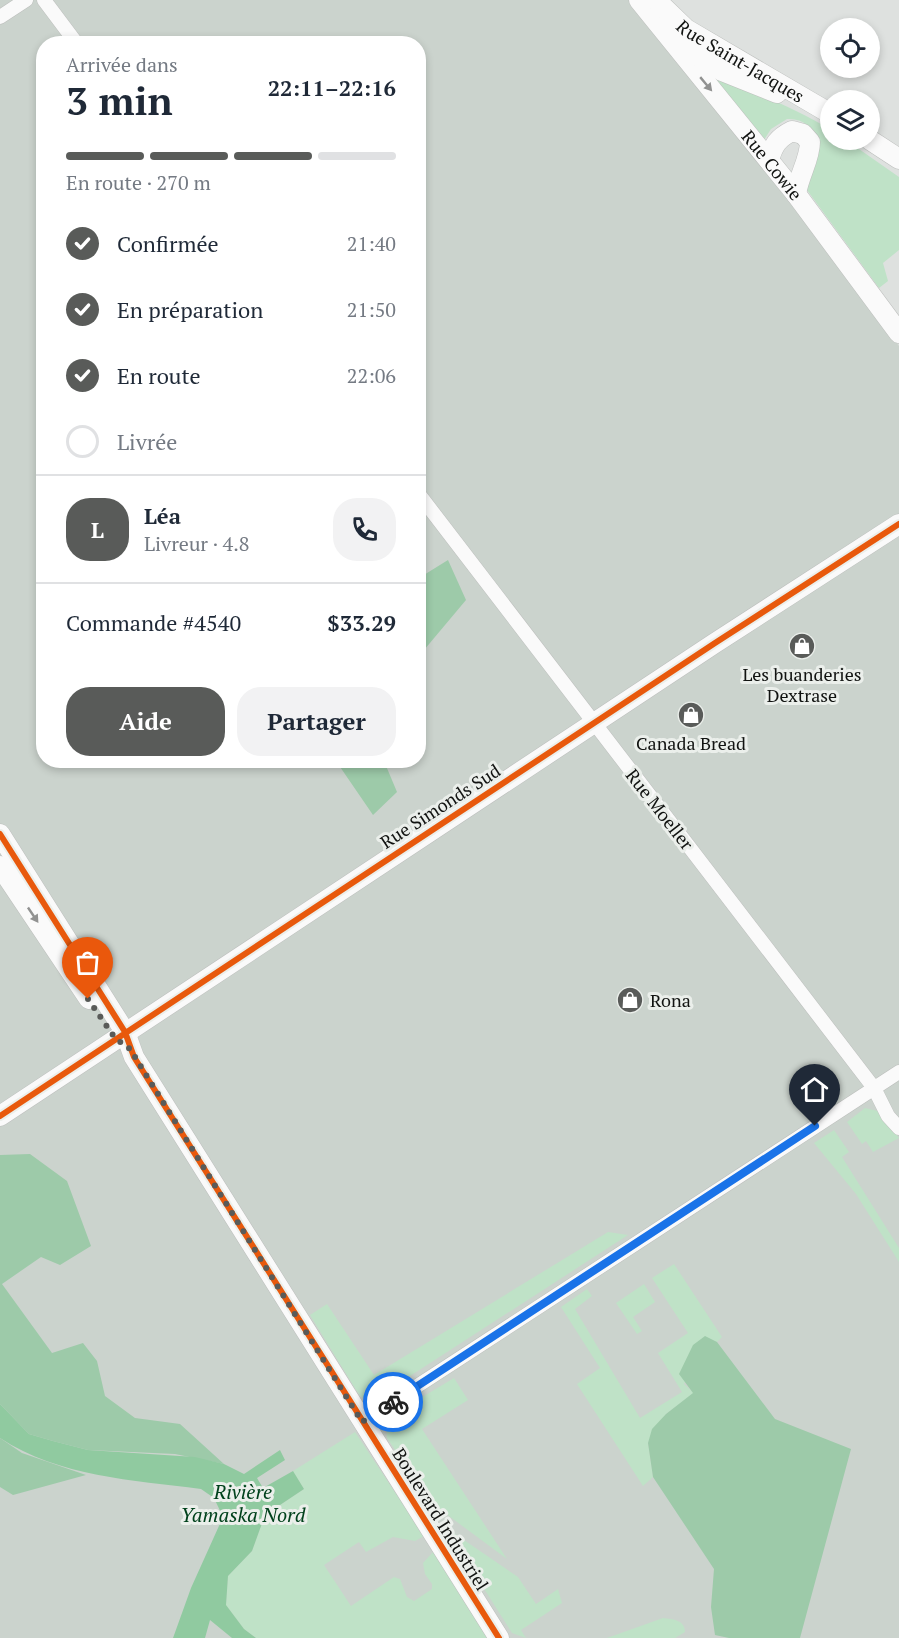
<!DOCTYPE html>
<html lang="fr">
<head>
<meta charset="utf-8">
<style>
  body { margin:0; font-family:"PT Serif",serif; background:#f2f2f3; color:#1f2937; height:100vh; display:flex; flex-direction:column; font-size:22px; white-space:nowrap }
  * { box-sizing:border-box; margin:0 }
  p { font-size:20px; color:#747a83 }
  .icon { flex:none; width:33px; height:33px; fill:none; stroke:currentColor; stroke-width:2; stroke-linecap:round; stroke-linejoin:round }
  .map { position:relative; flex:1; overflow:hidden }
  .sheet { position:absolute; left:36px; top:36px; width:390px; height:732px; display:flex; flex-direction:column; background:#fff; border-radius:24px; box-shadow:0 3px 9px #0003 }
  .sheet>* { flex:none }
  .fabs { position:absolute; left:820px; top:18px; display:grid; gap:12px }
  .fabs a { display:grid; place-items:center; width:60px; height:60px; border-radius:50%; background:#fff; box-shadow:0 3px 9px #0003; font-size:30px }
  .pin { position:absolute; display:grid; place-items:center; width:51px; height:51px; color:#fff; margin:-62px -26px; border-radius:50% 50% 50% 0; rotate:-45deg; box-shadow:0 0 6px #0007 }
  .pin .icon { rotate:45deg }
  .courier { position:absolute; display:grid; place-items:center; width:60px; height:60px; margin:-30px; border:4px solid #1a73e8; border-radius:50%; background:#fff; color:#222; box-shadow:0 2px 8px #0007 }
  .summary em { font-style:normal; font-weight:800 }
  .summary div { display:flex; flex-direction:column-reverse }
  .summary { display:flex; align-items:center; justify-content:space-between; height:102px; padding:0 30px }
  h1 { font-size:39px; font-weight:800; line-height:45px }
  .bar { display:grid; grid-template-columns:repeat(4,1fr); gap:9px 6px; align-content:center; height:72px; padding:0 30px }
  .bar i { height:8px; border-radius:4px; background:#e0e1e3 }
  .bar .active { background:#595b59 }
  .bar p { grid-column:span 4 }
  .line { display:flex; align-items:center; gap:15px; padding:0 30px; border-top:2px solid #e0e1e3 }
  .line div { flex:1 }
  .round { display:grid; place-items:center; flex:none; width:63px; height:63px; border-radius:24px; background:#f2f2f3 }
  ol { padding:0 30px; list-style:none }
  li { display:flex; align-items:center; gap:18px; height:66px }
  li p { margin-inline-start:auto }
  li .icon { padding:6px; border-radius:50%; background:#595b59; color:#fff; stroke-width:4 }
  li:last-child { color:#747a83 }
  li i { width:33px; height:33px; border:3px solid #e0e1e3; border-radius:50% }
  .primary-button { display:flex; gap:12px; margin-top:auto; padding:12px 30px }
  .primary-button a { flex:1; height:69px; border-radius:24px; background:#595b59; color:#fff; font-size:24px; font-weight:800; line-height:69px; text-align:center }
  .primary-button a+a { background:#f2f2f3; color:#1f2937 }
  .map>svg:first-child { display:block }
  .built { fill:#cbd3cd; fill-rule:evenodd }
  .green { fill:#bfe2c7 }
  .forest { fill:#9dcaa9 }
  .water { fill:#90caa0 }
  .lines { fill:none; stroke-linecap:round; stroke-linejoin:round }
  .street-casing { stroke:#bdbfbd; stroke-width:15 }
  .secondary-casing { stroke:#bdbfbd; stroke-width:21 }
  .street { stroke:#fafafa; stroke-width:14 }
  .secondary { stroke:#fafafa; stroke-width:20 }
  .cycleway-casing { stroke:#ebefeb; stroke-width:10 }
  .cycleway { stroke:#e8590c; stroke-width:6 }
  .oneway { fill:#919291 }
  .done { stroke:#595b59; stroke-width:6; stroke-dasharray:0 10.8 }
  .route { stroke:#1a73e8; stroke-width:8 }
  .labels { text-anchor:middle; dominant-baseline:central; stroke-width:6; stroke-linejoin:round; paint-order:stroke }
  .street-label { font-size:18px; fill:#111311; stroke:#ebefeb }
  .poi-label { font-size:18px; fill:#111311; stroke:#ebefeb }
  .water-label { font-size:20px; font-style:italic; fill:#00421c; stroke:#ebefeb }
</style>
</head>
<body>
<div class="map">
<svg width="899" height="1638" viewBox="0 0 899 1638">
  <rect width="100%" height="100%" fill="#dee1df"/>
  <path class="built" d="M0 0H635L899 346V1638H0ZM44 44H418V760H44Z"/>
  <path class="green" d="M717 78C756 93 795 108 831 130V140H846L899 177V250L883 263 888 281 879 288 804 186 819 141C812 127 803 118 787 119L771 129 764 140 714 81Z
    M865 1108 878 1111 899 1138 873 1152 866 1141 862 1144 847 1122Z
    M834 1130 849 1152 842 1157 899 1248V1262L856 1194 814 1143Z
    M608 1232 628 1235 373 1400 361 1397 356 1390 310 1315 327 1304 374 1375Z
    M674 1264 722 1337 717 1342 705 1337 684 1384 694 1393 666 1414 648 1443 653 1477 643 1486 577 1384 600 1368 561 1307 587 1289 592 1296 575 1309 640 1418 682 1392 658 1353 688 1333 652 1278Z
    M644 1284 655 1302 633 1317 642 1331 637 1334 616 1303Z
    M454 1378 468 1400 422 1429 507 1559 430 1502 387 1438 386 1422 391 1416Z
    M355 1432 424 1536 415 1541 393 1537 366 1552 359 1542 324 1565 351 1606 394 1577 400 1579 407 1597 414 1601 432 1589V1584L425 1574 423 1563 433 1552 487 1638H256L244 1629 226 1605 228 1576 252 1551 265 1515 304 1489 293 1471Z
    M445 1527 518 1577 536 1604 558 1589 562 1603 521 1630 526 1638 512 1633Z
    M663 1618C673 1619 685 1620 685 1632L675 1638H607Z"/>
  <path class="forest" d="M448 560 466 600 419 656V578Z
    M336 761H384L397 792 373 815Z
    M30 1154 67 1181 91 1246 60 1265 41 1257 2 1284 52 1353 83 1343 97 1361 105 1396 135 1418 180 1424 224 1464 175 1454 88 1450 53 1441 29 1434 0 1404V1155Z
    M705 1336 717 1342 775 1419 851 1449 800 1638H729L715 1635 711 1607 714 1569 653 1477 648 1443 652 1429 666 1414 693 1393 679 1374 693 1345Z
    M0 1438 22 1453 86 1475 13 1495 0 1487Z"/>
  <path class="water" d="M0 1404 29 1434 53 1441 88 1450 195 1457 224 1464 244 1474 280 1450 285 1460 257 1478 263 1488 293 1471 304 1489 265 1515 252 1551 228 1576 226 1605 244 1629 256 1638H232L210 1620 205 1638H173L191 1588 223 1517 214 1498 201 1489C132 1480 60 1477 0 1438Z"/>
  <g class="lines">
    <g class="street-casing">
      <path id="street" d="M44 0 77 44
        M0 17 26 0
        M418 493 874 1088 888 1116 899 1128
        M362 1422 899 1072"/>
    </g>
    <g class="secondary-casing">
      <g id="secondary">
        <path id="s1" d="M639 0 796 194 899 333"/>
        <path id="s2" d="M656 0 686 29 831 114"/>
        <path d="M683 46 722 71 777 93"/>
        <path d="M870 140 899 159"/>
        <path d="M769 160C773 145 778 138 792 131L803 134 810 142C810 159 799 175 796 194"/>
        <path d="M0 834 125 1032 134 1057 499 1638"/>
        <path d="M0 866 89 999"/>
        <path d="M0 1116 715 643 899 524"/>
      </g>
    </g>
    <use href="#street" class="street"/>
    <use href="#secondary" class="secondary"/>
    <g class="cycleway-casing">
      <path id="cycleway" d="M0 834 125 1032 134 1057 499 1638
        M0 1116 715 643 899 524"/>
    </g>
    <use href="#cycleway" class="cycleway"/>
  </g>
  <defs><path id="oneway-solid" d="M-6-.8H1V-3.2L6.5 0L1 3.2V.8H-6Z" transform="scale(1.5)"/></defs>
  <g class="oneway">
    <use href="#oneway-solid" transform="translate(706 84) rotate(50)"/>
    <use href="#oneway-solid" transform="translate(33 915) rotate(56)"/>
  </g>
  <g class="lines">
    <path class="done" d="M88 999 115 1038 130 1049 362 1422 393 1402"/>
    <path class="route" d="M393 1402 815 1126"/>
  </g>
  <defs>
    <g id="shop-disc" transform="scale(1.35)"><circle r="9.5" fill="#595b59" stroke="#ebefeb"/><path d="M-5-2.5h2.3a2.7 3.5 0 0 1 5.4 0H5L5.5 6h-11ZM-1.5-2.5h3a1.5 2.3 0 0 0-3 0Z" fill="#fff"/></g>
  </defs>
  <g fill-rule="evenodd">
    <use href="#shop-disc" x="802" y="646"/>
    <use href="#shop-disc" x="691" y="715"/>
    <use href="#shop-disc" x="630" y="1000"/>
  </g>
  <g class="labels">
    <g class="street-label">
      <text stroke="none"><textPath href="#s2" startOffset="105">Rue Saint-Jacques</textPath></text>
      <text stroke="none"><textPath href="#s1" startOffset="212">Rue Cowie</textPath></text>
      <text transform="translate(440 806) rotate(-33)">Rue Simonds Sud</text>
      <text transform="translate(660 809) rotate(52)">Rue Moeller</text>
      <text transform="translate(441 1519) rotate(58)">Boulevard Industriel</text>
    </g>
    <g class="poi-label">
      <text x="802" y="674">Les buanderies<tspan x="802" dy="21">Dextrase</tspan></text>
      <text x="691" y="743">Canada Bread</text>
      <text x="650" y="1000" text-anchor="start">Rona</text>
    </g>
    <g class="water-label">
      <text x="243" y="1491">Rivière<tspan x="243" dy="23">Yamaska Nord</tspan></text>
    </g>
  </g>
</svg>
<div class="fabs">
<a><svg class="icon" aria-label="locate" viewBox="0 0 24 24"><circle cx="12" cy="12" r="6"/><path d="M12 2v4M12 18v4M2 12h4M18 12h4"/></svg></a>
<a><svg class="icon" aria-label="layers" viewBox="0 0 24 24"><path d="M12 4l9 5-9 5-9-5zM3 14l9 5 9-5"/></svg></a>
</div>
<div class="pin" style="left:88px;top:999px;background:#ea580c"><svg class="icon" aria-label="bag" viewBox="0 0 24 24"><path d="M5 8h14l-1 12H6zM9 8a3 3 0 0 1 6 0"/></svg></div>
<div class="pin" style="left:815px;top:1126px;background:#1f2937"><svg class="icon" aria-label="home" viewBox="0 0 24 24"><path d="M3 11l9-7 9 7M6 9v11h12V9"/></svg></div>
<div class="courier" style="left:393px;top:1402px"><svg class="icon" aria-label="bike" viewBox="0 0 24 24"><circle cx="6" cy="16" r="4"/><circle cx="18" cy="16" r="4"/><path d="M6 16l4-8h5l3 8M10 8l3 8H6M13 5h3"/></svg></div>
<section class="sheet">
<div class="summary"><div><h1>3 min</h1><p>Arrivée dans</p></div><em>22:11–22:16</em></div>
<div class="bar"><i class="active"></i><i class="active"></i><i class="active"></i><i></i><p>En route · 270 m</p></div>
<ol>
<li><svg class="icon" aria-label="check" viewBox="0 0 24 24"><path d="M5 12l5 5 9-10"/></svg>Confirmée<p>21:40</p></li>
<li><svg class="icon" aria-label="check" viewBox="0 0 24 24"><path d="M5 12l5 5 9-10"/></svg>En préparation<p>21:50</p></li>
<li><svg class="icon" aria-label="check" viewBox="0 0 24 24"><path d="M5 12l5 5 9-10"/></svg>En route<p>22:06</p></li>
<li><i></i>Livrée</li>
</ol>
<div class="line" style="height:108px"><b class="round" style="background:#595b59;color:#fff">L</b><div><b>Léa</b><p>Livreur · 4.8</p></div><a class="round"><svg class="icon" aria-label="phone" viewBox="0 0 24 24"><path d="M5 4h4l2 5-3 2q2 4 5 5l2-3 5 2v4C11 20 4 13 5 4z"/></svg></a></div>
<div class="line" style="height:78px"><div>Commande #4540</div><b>$33.29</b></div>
<div class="primary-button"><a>Aide</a><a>Partager</a></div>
</section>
</div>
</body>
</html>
